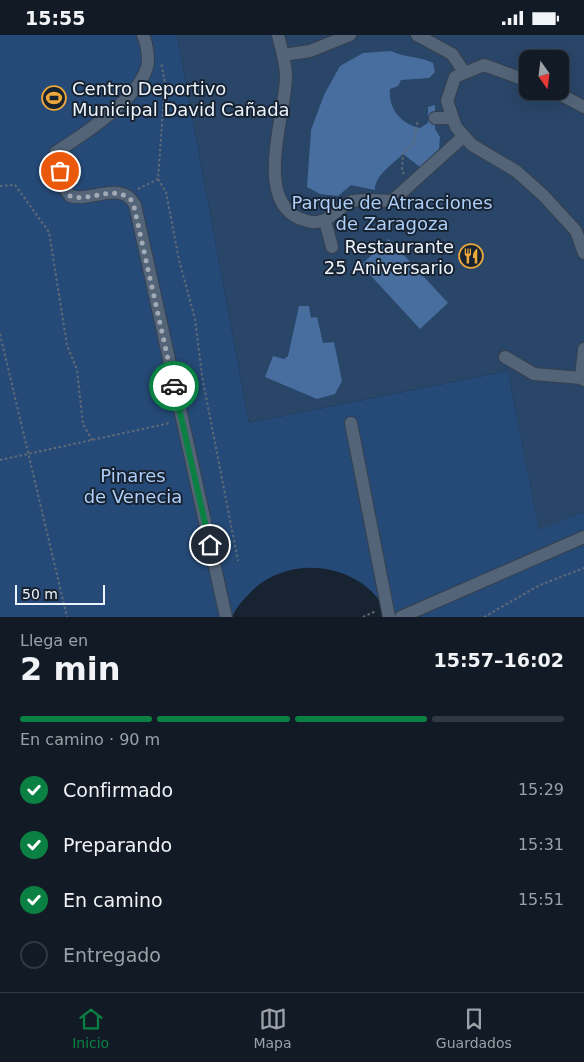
<!DOCTYPE html>
<html lang="es">
<head>
<meta charset="utf-8">
<style>
  body { margin:0; font-family:"DejaVu Sans",sans-serif; background:#1f2732; color:#f1f3f6; height:100vh; display:flex; flex-direction:column; font-size:19px; white-space:nowrap }
  * { box-sizing:border-box; margin:0 }
  p { font-size:16px; color:#9ca1a7 }
  .icon { flex:none; width:28px; height:28px; fill:none; stroke:currentColor; stroke-width:2; stroke-linecap:round; stroke-linejoin:round }
  .map { position:relative; height:582px; overflow:hidden }
  .drawer { display:flex; flex-direction:column; background:#121a25; flex:1 }
  .drawer>* { flex:none }
  .needle { width:32px; rotate:166deg }
  .controls { position:absolute; left:519px; top:15px; display:grid; gap:10px }
  .controls a { display:grid; place-items:center; width:50px; height:50px; border-radius:10px; background:#121a25; box-shadow:0 5px 20px #0002,0 0 0 1px #313842; font-size:25px }
  .scale { position:absolute; left:15px; bottom:12px; width:90px; box-sizing:border-box; padding-left:5px; border:2px solid #ebf3fc; border-top:0; font-size:14px; line-height:18px; white-space:nowrap; color:#ebf3fc; -webkit-text-stroke:4px #182331; paint-order:stroke }
  .pin { position:absolute; display:grid; place-items:center; width:42px; height:42px; color:#fff; margin:-21px; border:2px solid #fff; border-radius:50%; box-shadow:0 1px 5px #0007 }
  .courier { position:absolute; display:grid; place-items:center; width:50px; height:50px; margin:-25px; border:4px solid #0b8043; border-radius:50%; background:#fff; color:#222; box-shadow:0 1px 6px #0007 }
  .head em { font-style:normal; font-weight:700 }
  .head div { display:flex; flex-direction:column-reverse }
  .head { display:flex; align-items:center; justify-content:space-between; height:85px; padding:0 20px }
  h1 { font-size:32px; font-weight:700; line-height:38px }
  .bar { display:grid; grid-template-columns:repeat(4,1fr); gap:8px 5px; align-content:center; height:60px; padding:0 20px }
  .bar i { height:6px; border-radius:4px; background:#313842 }
  .bar .selected { background:#0b8043 }
  .bar p { grid-column:span 4 }
  ol { padding:0 20px; list-style:none }
  li { display:flex; align-items:center; gap:15px; height:55px }
  li p { margin-inline-start:auto }
  li .icon { padding:5px; border-radius:50%; background:#0b8043; color:#fff; stroke-width:4 }
  li:last-child { color:#9ca1a7 }
  li i { width:28px; height:28px; border:2px solid #313842; border-radius:50% }
  .status { display:flex; justify-content:space-between; align-items:center; height:35px; padding:0 25px; background:#121a25; direction:ltr }
  .status svg { height:14px; fill:currentColor }
  .tab-bar { display:flex; justify-content:space-around; align-items:center; height:70px; border-top:1px solid #313842; background:#121a25; font-size:14px; color:#9ca1a7 }
  .tab-bar a { display:grid; justify-items:center; gap:2px }
  .tab-bar .selected { color:#0b8043 }
  .map>svg:first-child { display:block }
  .green { fill:#294568; fill-rule:evenodd }
  .forest { fill:#254a77 }
  .water { fill:#476e9e }
  .lines { fill:none; stroke-linecap:round; stroke-linejoin:round }
  .minor-casing { stroke:#36404d; stroke-width:14 }
  .path { stroke:#616b77; stroke-width:2; stroke-dasharray:2.5 2.5; stroke-linecap:butt }
  .minor { stroke:#536479; stroke-width:12 }
  .done { stroke:#a1aab5; stroke-width:5; stroke-dasharray:0 9 }
  .route { stroke:#0b8043; stroke-width:6 }
  .labels { text-anchor:middle; dominant-baseline:central; stroke-width:4; stroke-linejoin:round; paint-order:stroke }
  .poi-label { font-size:18px; fill:#ebf3fc; stroke:#182331; text-anchor:start }
  .park-label { font-size:18px; fill:#adcffa; stroke:#182331 }
</style>
</head>
<body>
<div class="status"><b>15:55</b><svg viewBox="0 0 49 12"><path d="M0 12V9h3v3zM5 12V6h3v6zM10 12V3h3v9zM15 12V0h3v12zM26 1h20v11H26zM47 4h2v5h-2z"/></svg></div>
<div class="map">
<svg width="584" height="582" viewBox="0 0 584 582">
  <rect width="100%" height="100%" fill="#182331"/>
  <path class="green" d="M177 0H584V477L539 496 508 336 249 388ZM528 24H560V56H528Z"/>
  <path class="forest" d="M0 0H177L249 388 508 336 539 495 584 477V582H389C366 527 287 516 248 560 241 567 236 573 232 582H0Z"/>
  <path class="water" d="M391 16C405 23 419 21 433 28L435 37 429 43 401 45 398 51 390 54C388 74 401 89 420 93L428 88V72L435 70V94L440 102 439 114 420 132 403 119C394 128 374 141 375 155L351 150 338 161 320 159 307 152 311 95 324 60 340 31 363 18Z
    M389 204 448 268 420 294 361 230Z
    M299 271H309L311 283 317 282 323 308 334 307 342 346 335 359 317 364 265 342 273 321 284 324 288 321Z"/>
  <g class="lines">
    <g class="minor-casing">
      <path id="minor" d="M143 0C146 7 148 19 148 27 144 61 83 100 56 117L64 152 70 161C90 168 122 144 135 170L226 582
        M278 0C281 13 286 28 286 41 286 81 250 172 307 186 327 192 335 174 350 167 358 163 382 166 392 166L464 101
        M417 0 452 19 464 37
        M283 20 310 16 350 0
        M528 46 484 30 455 42 447 66 456 92 472 110 516 136 543 160 576 196 584 218
        M554 56 584 72
        M435 83H452
        M325 186 332 212
        M584 314 581 343 584 345
        M505 322 534 339 581 343
        M351 388 389 582
        M401 582 584 502"/>
    </g>
    <path class="path" d="M404 139 402 136 403 118 413 110 418 85
      M158 144 166 157 179 225 195 284 202 341 238 526
      M0 151 15 150 49 197 67 310 77 335 83 389 92 405
      M138 154 158 144 165 48 161 27
      M0 299 67 582
      M0 425 170 388
      M363 582 376 576
      M484 582 540 550 584 533"/>
    <use href="#minor" class="minor"/>
  </g>
  <g class="lines">
    <path class="done" d="M60 136 70 161C91 168 115 147 133 167L174 351"/>
    <path class="route" d="M174 351 210 510"/>
  </g>
  <defs>
    <g id="stadium-ring" transform="scale(1.25)"><circle r="9.5" fill="#182331" stroke="#eda83b" stroke-width="1.5"/><path d="M0-5a6.5 5 0 1 0 0 10a6.5 5 0 1 0 0-10ZM-3.5-1.8h7v3.6h-7Z" fill="#eda83b"/></g>
    <g id="restaurant-ring" transform="scale(1.25)"><circle r="9.5" fill="#182331" stroke="#eda83b" stroke-width="1.5"/><path d="M-5-6h1v4h1v-4h1v4h1v-4h1v5L-1.5 .5V6h-2V.5L-5-1ZM5-6V6H3V1.5H1.5Q1.5-4 5-6Z" fill="#eda83b"/></g>
  </defs>
  <g fill-rule="evenodd">
    <use href="#stadium-ring" x="54" y="63"/>
    <use href="#restaurant-ring" x="471" y="221"/>
  </g>
  <g class="labels">
    <g class="poi-label">
      <text x="72" y="53">Centro Deportivo<tspan x="72" dy="21">Municipal David Cañada</tspan></text>
      <text x="454" y="211" text-anchor="end">Restaurante<tspan x="454" dy="21">25 Aniversario</tspan></text>
    </g>
    <g class="park-label">
      <text x="392" y="167">Parque de Atracciones<tspan x="392" dy="21">de Zaragoza</tspan></text>
      <text x="133" y="440">Pinares<tspan x="133" dy="21">de Venecia</tspan></text>
    </g>
  </g>
</svg>
<div class="controls">
<a><svg class="needle" viewBox="-14 -14 28 28"><path d="M0-13l5 13h-10z" fill="#e53935"/><path d="M0 13l5-13h-10z" fill="#9ca1a7"/></svg></a>
</div>
<div class="scale">50 m</div>
<div class="pin" style="left:60px;top:136px;background:#ea580c"><svg class="icon" aria-label="bag" viewBox="0 0 24 24"><path d="M5 8h14l-1 12H6zM9 8a3 3 0 0 1 6 0"/></svg></div>
<div class="pin" style="left:210px;top:510px;background:#1f2937"><svg class="icon" aria-label="home" viewBox="0 0 24 24"><path d="M3 11l9-7 9 7M6 9v11h12V9"/></svg></div>
<div class="courier" style="left:174px;top:351px"><svg class="icon" aria-label="car" viewBox="0 0 24 24"><path d="M5 17H2v-5l4-1 3-4h7l3 4 3 1v5h-3M9 17h6M6 11h13"/><circle cx="7" cy="17" r="2"/><circle cx="17" cy="17" r="2"/></svg></div>
</div>
<section class="drawer">
<div class="head"><div><h1>2 min</h1><p>Llega en</p></div><em>15:57–16:02</em></div>
<div class="bar"><i class="selected"></i><i class="selected"></i><i class="selected"></i><i></i><p>En camino · 90 m</p></div>
<ol>
<li><svg class="icon" aria-label="check" viewBox="0 0 24 24"><path d="M5 12l5 5 9-10"/></svg>Confirmado<p>15:29</p></li>
<li><svg class="icon" aria-label="check" viewBox="0 0 24 24"><path d="M5 12l5 5 9-10"/></svg>Preparando<p>15:31</p></li>
<li><svg class="icon" aria-label="check" viewBox="0 0 24 24"><path d="M5 12l5 5 9-10"/></svg>En camino<p>15:51</p></li>
<li><i></i>Entregado</li>
</ol>
</section>
<nav class="tab-bar">
<a class="selected"><svg class="icon" aria-label="home" viewBox="0 0 24 24"><path d="M3 11l9-7 9 7M6 9v11h12V9"/></svg>Inicio</a>
<a><svg class="icon" aria-label="map" viewBox="0 0 24 24"><path d="M3 6l6-2 6 2 6-2v14l-6 2-6-2-6 2zM9 4v14M15 6v14"/></svg>Mapa</a>
<a><svg class="icon" aria-label="saved" viewBox="0 0 24 24"><path d="M7 4h10v16l-5-4-5 4z"/></svg>Guardados</a>
</nav>
</body>
</html>
